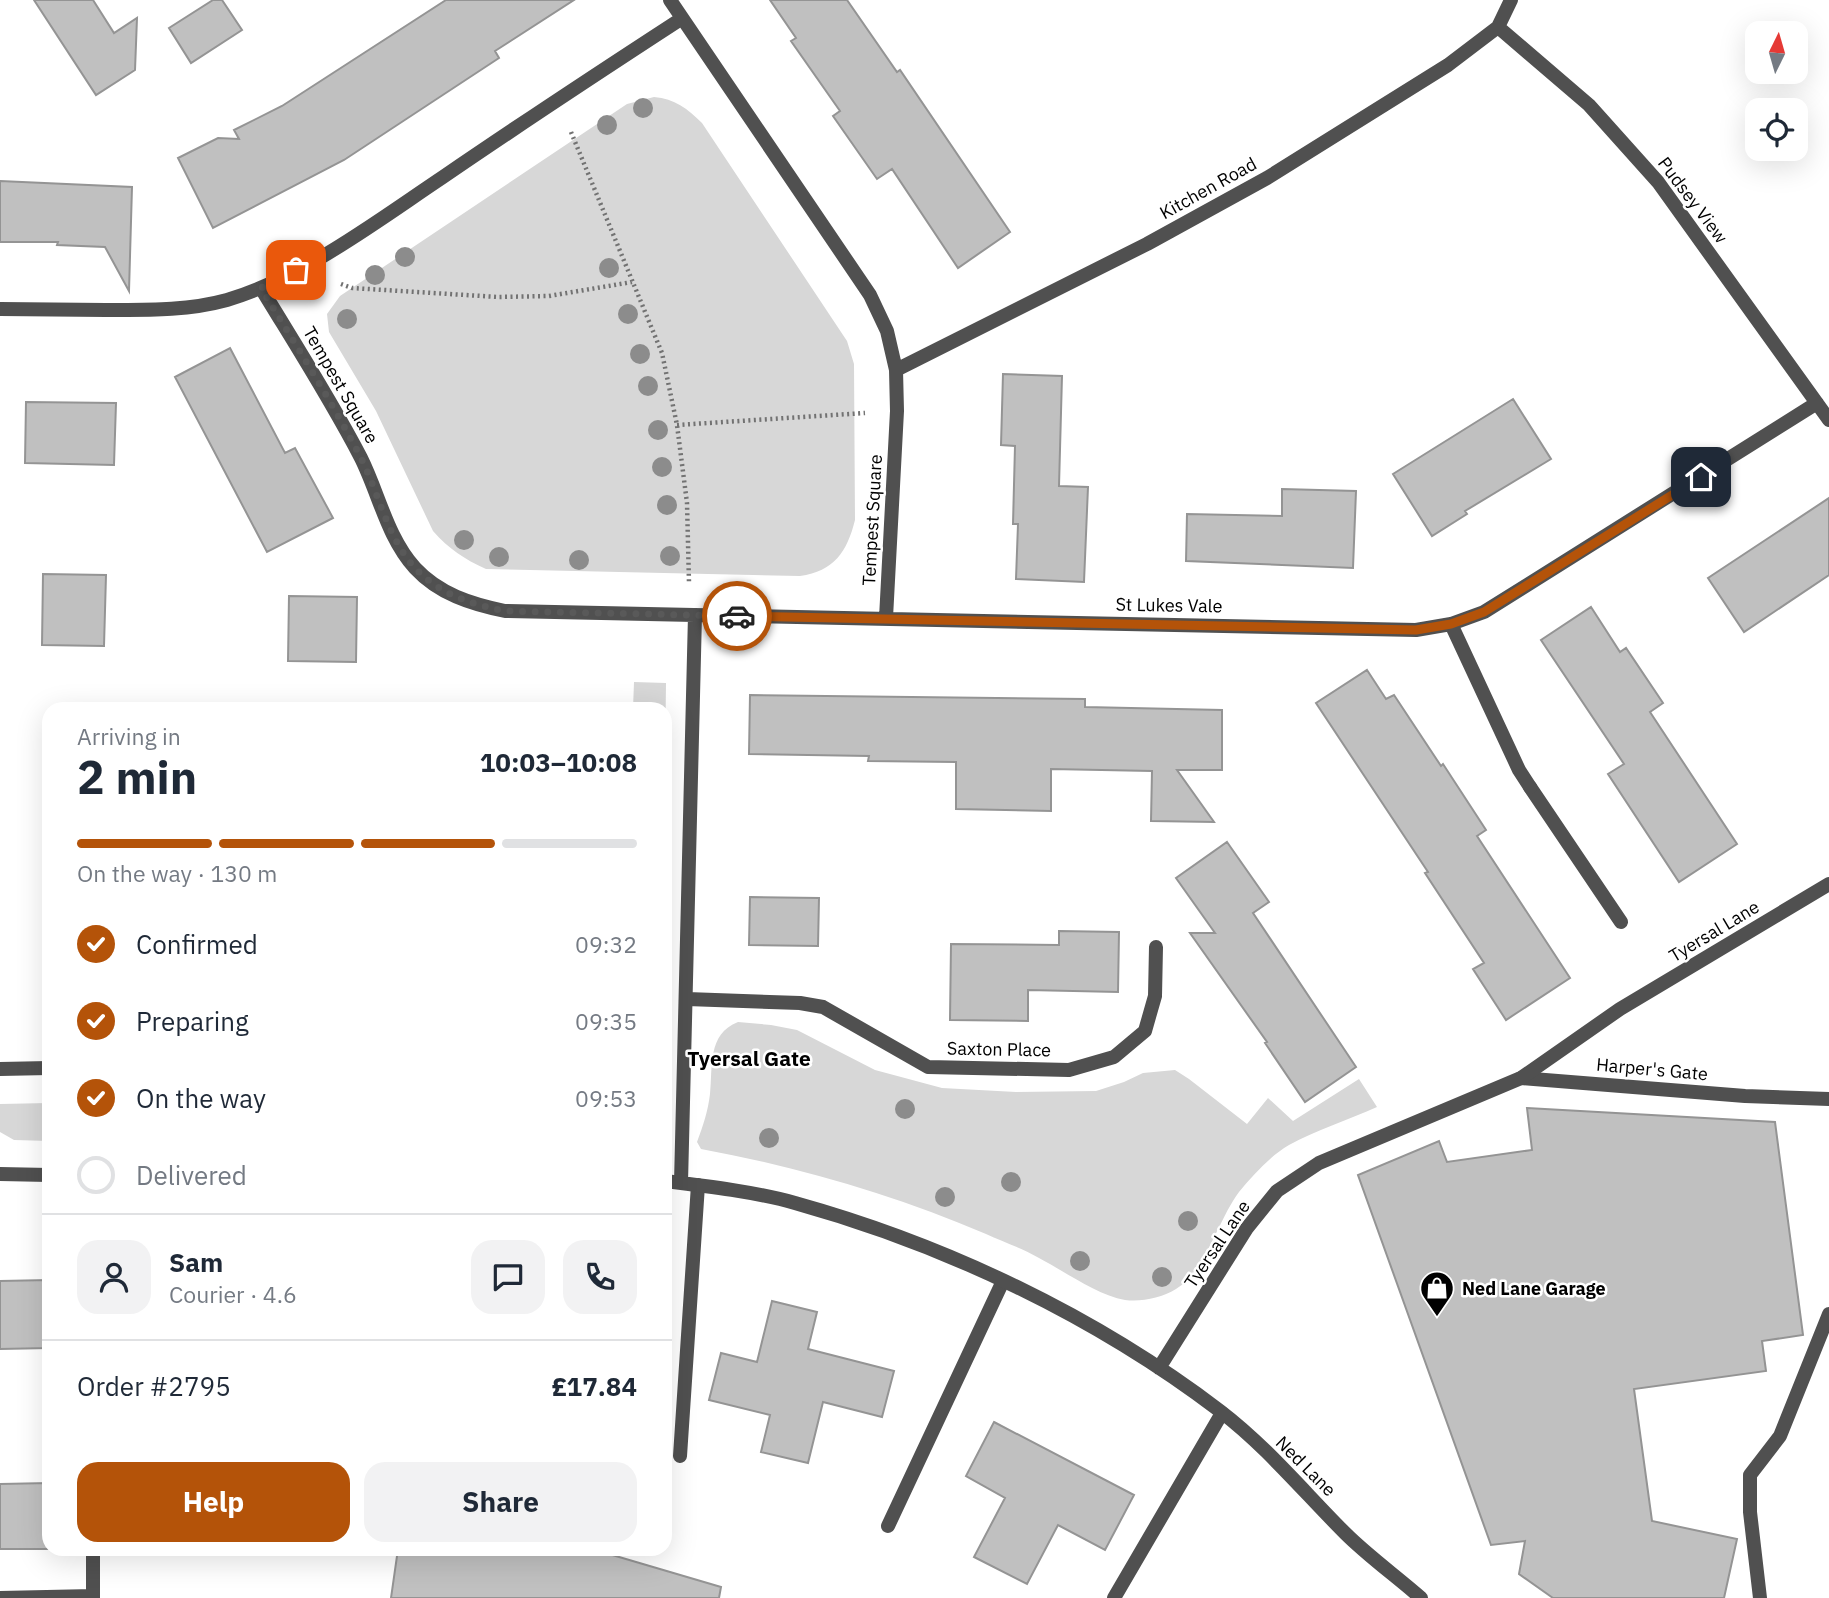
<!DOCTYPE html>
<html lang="en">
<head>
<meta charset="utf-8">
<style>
  body { margin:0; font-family:"IBM Plex Sans",sans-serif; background:#f2f2f3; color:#1f2937; height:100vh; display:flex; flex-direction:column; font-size:26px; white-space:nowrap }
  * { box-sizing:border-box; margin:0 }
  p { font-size:23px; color:#747a83 }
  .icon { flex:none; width:38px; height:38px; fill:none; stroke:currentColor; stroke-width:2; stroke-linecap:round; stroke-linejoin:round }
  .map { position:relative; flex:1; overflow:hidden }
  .drawer { position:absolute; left:42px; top:702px; width:630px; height:854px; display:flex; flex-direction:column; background:#fff; border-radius:21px; box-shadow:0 7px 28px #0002 }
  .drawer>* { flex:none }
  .needle { width:46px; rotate:5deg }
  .buttons { position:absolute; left:1745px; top:21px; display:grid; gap:14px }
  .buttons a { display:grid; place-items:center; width:63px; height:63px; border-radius:14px; background:#fff; box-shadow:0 7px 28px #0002; font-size:35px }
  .pin { position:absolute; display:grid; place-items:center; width:60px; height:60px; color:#fff; margin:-30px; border-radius:14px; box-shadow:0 4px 10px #0006 }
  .courier { position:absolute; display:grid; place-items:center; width:70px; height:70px; margin:-35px; border:5px solid #b45309; border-radius:50%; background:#fff; color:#222; box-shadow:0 2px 9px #0007 }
  .overview em { font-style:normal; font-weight:700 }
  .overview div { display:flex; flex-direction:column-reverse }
  .overview { display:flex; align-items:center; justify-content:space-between; height:119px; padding:0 35px }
  h1 { font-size:46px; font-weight:700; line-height:52px }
  .bar { display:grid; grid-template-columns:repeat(4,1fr); gap:10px 7px; align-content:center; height:84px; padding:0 35px }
  .bar i { height:9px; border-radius:5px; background:#e0e1e3 }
  .bar .on { background:#b45309 }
  .bar p { grid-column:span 4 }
  .line { display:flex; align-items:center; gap:18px; padding:0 35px; border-top:2px solid #e0e1e3 }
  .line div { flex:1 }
  .round { display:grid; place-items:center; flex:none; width:74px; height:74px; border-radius:21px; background:#f2f2f3 }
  ol { padding:0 35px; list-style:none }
  li { display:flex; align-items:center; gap:21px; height:77px }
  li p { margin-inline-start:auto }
  li .icon { padding:7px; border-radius:50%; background:#b45309; color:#fff; stroke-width:4 }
  li:last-child { color:#747a83 }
  li i { width:38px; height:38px; border:4px solid #e0e1e3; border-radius:50% }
  .primary-button { display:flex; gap:14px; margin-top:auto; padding:14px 35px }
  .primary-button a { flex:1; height:80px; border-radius:21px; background:#b45309; color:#fff; font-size:28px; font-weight:700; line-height:80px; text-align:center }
  .primary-button a+a { background:#f2f2f3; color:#1f2937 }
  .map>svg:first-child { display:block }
  .green { fill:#d7d7d7 }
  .building { fill:#c0c0c0; stroke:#949494; stroke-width:2 }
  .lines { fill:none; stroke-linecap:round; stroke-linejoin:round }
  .path { stroke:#727272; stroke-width:4.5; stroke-dasharray:2 3.5; stroke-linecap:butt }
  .lane { stroke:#505050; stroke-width:14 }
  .street { stroke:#505050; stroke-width:14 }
  .tree { fill:#8c8c8c }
  .done { stroke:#595959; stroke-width:7; stroke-dasharray:0 12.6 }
  .route { stroke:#b45309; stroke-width:9 }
  .labels { text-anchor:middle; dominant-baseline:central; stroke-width:5; stroke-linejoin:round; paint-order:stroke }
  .street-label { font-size:18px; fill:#000; stroke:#fff }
  .poi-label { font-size:18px; font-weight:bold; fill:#000; stroke:#fff; text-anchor:start }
  .quarter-label { font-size:21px; font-weight:bold; fill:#000; stroke:#fff }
</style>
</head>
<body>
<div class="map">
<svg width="1829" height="1598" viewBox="0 0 1829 1598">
  <rect width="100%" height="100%" fill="#fff"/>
  <path class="green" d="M654 97C675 99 687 108 702 123L847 341 854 364 855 520C847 552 834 571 800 576L486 569C464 559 449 549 433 531L376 411 329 332 327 314 340 296 627 104Z
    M634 682 666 683 665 760V709H633Z
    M738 1022 771 1025 797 1030 875 1070 942 1088 1016 1092 1096 1091 1124 1082 1143 1073 1175 1070 1189 1079 1247 1124 1268 1098 1293 1121 1359 1079 1377 1107C1348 1120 1317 1130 1289 1145 1270 1156 1253 1175 1239 1192 1218 1220 1206 1270 1176 1289 1161 1298 1142 1302 1125 1300 1097 1295 1064 1271 1039 1258 1022 1248 1003 1242 986 1234 894 1195 799 1167 701 1149L697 1142C703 1126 708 1111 710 1094 713 1067 707 1034 738 1022Z
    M49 1103V1141L14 1140 0 1132V1104Z"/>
  <path class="building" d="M34 0H93L114 33 137 18 135 70 96 95Z
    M213 0H222L242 30 191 63 169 28Z
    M446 0H574L495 51 499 58 344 160 213 228 178 158 218 138 239 139 234 130 282 106Z
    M770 0H847L897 72 900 70 1010 232 958 268 892 169 877 179 833 116 840 111 791 41 796 38Z
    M0 181 132 187 129 291 105 247 57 245 58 242H0Z
    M230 348 285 453 295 448 333 518 267 552 175 377Z
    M1003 374 1062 376 1059 486 1088 487 1084 582 1016 579 1018 524H1013L1015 446 1001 445Z
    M1513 399 1551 459 1465 511 1467 514 1432 536 1393 474Z
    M26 402 116 403 114 465 25 463Z
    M1282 489 1356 491 1353 568 1186 561 1187 514 1282 516Z
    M1829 498V575L1744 632 1708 578Z
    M43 574 106 575 104 646 42 645Z
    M289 596 357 597 356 662 288 661Z
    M1591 607 1620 652 1626 648 1663 703 1650 712 1737 844 1679 882 1608 774 1624 764 1541 640Z
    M1367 670 1386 699 1394 695 1441 766 1443 764 1486 830 1477 836 1570 978 1506 1020 1473 969 1484 963 1425 873 1428 872 1316 703Z
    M750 695 1085 699V707L1222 710V770H1177L1214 822 1151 821 1152 771 1051 769V811L956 809V762L868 761 869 756 749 754Z
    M1227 842 1269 902 1253 913 1356 1067 1305 1102 1265 1043 1267 1042 1190 933H1215L1176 878Z
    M750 897 819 898 818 946 749 945Z
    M1059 931 1119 932 1118 992 1028 990V1021L950 1020 951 944 1059 945Z
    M1527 1108 1775 1122 1803 1335 1762 1341 1766 1371 1634 1389 1652 1521 1737 1539 1724 1598H1553L1519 1574 1525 1541 1491 1545 1358 1175 1439 1141 1447 1162 1532 1150Z
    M49 1280V1348L0 1349V1281Z
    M772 1301 817 1312 808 1349 894 1371 882 1417 823 1402 808 1463 761 1452 770 1415 709 1400 721 1353 757 1362Z
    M994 1422 1134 1495 1105 1550 1058 1525 1027 1584 974 1557 1005 1498 966 1476Z
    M49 1483V1549H0V1484Z
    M398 1549H567L609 1554 721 1587 719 1598H391Z"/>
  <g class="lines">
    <path class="path" d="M571 132 662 353 677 425 687 503 689 583
      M341 284 352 288 498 297 549 296 632 282
      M677 425 865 413"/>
    <path class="lane" d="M1530 787 1621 922
      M0 1069 49 1068
      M1521 1078 1745 1096 1829 1099
      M680 1456 698 1185
      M888 1526 1003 1281
      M1114 1598 1222 1413
      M1760 1598 1750 1512V1475L1780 1436 1829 1314"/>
    <path class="street" d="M670 0 870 295 887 331 896 370 897 411 886 618
      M1498 27 1589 105 1658 182 1829 420
      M261 288C295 344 331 400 361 458 379 494 387 537 415 568 439 594 471 604 505 611L1416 630 1451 624 1484 612 1817 403
      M0 309C35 309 71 310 106 310 147 310 187 311 227 300 304 277 377 221 443 177 522 123 601 71 681 19
      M896 370 1147 244 1267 178 1448 65 1498 27 1511 0
      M1451 624 1519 770 1530 787
      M687 999 800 1003 823 1007 928 1067 1069 1070 1114 1057 1145 1031 1155 996 1156 947
      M0 1174 49 1175
      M665 1181C706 1186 756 1192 795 1203 946 1245 1095 1316 1220 1411 1266 1446 1304 1492 1345 1533 1368 1556 1396 1576 1421 1598
      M681 1183 695 615
      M1159 1368 1247 1228 1277 1191 1319 1163 1521 1078 1620 1009 1829 884
      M0 1598 93 1596
      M93 1598V1549"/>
  </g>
  <g class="tree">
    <circle cx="643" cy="108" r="10"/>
    <circle cx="607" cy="125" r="10"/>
    <circle cx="405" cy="257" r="10"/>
    <circle cx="609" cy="268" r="10"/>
    <circle cx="375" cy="275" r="10"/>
    <circle cx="628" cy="314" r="10"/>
    <circle cx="347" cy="319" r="10"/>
    <circle cx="640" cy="354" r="10"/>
    <circle cx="648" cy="386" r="10"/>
    <circle cx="658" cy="430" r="10"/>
    <circle cx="662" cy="467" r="10"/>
    <circle cx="667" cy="505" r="10"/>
    <circle cx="464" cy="540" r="10"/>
    <circle cx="670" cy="556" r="10"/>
    <circle cx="499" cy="557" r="10"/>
    <circle cx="579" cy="560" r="10"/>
    <circle cx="905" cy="1109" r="10"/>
    <circle cx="769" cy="1138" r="10"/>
    <circle cx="1011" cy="1182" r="10"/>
    <circle cx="945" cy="1197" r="10"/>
    <circle cx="1188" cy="1221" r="10"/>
    <circle cx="1080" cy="1261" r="10"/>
    <circle cx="1162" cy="1277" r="10"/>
  </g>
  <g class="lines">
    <path class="done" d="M296 270 261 288C295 344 331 400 361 458 379 494 387 537 415 568 439 594 471 604 505 611L737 616"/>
    <path class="route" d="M737 616 1416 630 1451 624 1484 612 1701 477"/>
  </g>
  <defs>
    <g id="shop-pin" transform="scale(1.75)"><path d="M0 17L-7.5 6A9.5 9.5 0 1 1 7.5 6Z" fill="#000" stroke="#fff"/><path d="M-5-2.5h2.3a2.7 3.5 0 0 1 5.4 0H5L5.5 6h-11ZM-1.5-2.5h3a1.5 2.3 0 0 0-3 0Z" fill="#fff"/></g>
  </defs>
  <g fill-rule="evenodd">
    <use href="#shop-pin" x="1437" y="1288"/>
  </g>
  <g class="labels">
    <g class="street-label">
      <text transform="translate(1208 188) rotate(-29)">Kitchen Road</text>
      <text transform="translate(1693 200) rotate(53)">Pudsey View</text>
      <text transform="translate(341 385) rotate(60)">Tempest Square</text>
      <text transform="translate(872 520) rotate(-87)">Tempest Square</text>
      <text transform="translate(1169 605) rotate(1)">St Lukes Vale</text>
      <text transform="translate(1714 931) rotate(-31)">Tyersal Lane</text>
      <text transform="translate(999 1049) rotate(1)">Saxton Place</text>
      <text transform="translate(1652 1069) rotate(5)">Harper's Gate</text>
      <text transform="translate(1217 1244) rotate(-56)">Tyersal Lane</text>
      <text transform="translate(1306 1466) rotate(45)">Ned Lane</text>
    </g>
    <g class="poi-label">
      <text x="1462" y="1288">Ned Lane Garage</text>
    </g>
    <g class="quarter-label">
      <text x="749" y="1058">Tyersal Gate</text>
    </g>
  </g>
</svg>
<div class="buttons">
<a><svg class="needle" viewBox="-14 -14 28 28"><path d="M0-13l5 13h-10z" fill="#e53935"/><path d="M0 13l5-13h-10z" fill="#747a83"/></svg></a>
<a><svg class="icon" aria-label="locate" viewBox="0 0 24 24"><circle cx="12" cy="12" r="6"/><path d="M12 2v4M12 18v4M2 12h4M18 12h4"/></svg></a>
</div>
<div class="pin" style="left:296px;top:270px;background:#ea580c"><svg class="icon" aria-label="bag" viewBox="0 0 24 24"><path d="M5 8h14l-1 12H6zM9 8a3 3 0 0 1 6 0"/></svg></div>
<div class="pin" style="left:1701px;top:477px;background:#1f2937"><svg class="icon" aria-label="home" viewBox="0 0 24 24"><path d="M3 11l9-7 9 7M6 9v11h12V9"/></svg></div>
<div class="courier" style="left:737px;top:616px"><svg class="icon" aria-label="car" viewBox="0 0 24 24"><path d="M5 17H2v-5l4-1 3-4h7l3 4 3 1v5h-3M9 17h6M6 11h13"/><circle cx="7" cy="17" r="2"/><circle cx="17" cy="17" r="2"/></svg></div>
<section class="drawer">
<div class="overview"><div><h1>2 min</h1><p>Arriving in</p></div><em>10:03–10:08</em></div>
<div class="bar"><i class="on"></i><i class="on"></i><i class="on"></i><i></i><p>On the way · 130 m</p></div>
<ol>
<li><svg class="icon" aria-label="check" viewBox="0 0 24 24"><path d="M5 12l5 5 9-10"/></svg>Confirmed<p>09:32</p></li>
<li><svg class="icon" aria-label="check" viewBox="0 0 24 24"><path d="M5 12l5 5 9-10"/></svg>Preparing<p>09:35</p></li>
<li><svg class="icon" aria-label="check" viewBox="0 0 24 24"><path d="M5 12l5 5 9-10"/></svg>On the way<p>09:53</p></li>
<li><i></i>Delivered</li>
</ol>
<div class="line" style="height:126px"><a class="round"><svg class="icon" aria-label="person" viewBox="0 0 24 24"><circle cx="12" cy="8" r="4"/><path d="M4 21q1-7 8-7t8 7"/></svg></a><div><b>Sam</b><p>Courier · 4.6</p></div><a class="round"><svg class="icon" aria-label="chat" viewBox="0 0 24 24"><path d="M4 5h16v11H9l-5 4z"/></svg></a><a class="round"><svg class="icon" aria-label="phone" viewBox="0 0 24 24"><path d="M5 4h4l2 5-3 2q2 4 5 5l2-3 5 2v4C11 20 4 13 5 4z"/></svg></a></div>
<div class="line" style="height:91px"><div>Order #2795</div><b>£17.84</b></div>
<div class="primary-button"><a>Help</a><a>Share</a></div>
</section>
</div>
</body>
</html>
